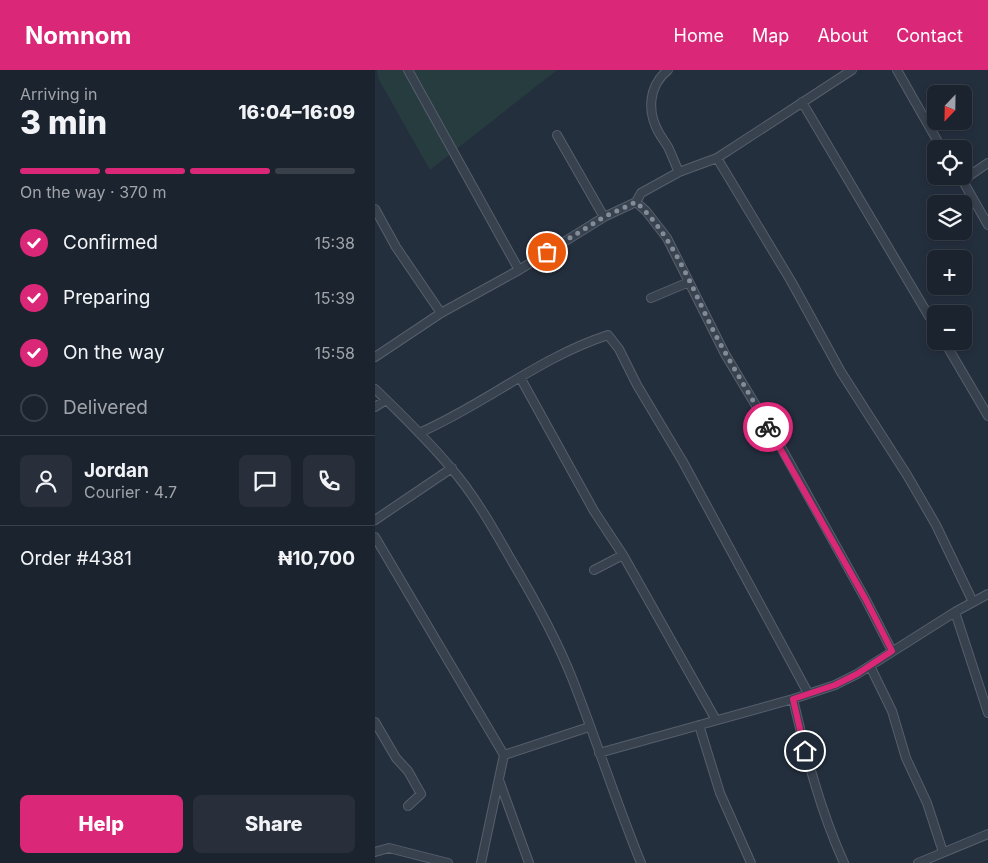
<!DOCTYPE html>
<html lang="en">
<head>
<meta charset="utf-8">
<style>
  body { margin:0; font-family:Inter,sans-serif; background:#282f3a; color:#f1f3f6; height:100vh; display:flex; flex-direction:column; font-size:19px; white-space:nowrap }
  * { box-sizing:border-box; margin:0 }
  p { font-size:16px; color:#a0a4aa }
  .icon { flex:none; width:28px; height:28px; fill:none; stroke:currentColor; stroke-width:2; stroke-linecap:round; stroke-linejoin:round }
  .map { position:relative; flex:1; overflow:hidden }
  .side { display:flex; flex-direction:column; background:#1b232e; width:375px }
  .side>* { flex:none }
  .needle { width:32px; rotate:202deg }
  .tools { position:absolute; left:552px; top:15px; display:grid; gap:10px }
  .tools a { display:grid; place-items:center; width:45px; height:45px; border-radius:8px; background:#1b232e; box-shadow:0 2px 8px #0003,0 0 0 1px #39404a; font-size:25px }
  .pin { position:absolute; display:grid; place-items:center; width:42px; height:42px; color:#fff; margin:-21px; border:2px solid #fff; border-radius:50%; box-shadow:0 1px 5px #0007 }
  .courier { position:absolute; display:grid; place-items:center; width:50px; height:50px; margin:-25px; border:4px solid #db2777; border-radius:50%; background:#fff; color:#222; box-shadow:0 1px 6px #0007 }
  .headline em { font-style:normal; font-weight:800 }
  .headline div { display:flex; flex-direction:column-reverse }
  .headline { display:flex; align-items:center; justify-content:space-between; height:85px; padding:0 20px }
  h1 { font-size:32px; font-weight:800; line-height:38px }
  .bar { display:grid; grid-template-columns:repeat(4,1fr); gap:8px 5px; align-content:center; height:60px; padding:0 20px }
  .bar i { height:6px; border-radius:4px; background:#39404a }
  .bar .active { background:#db2777 }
  .bar p { grid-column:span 4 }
  .line { display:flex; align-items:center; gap:12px; padding:0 20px; border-top:1px solid #39404a }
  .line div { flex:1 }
  .round { display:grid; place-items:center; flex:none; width:52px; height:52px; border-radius:8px; background:#282f3a }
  ol { padding:0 20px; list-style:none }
  li { display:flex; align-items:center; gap:15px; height:55px }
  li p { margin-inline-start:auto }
  li .icon { padding:5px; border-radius:50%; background:#db2777; color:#fff; stroke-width:4 }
  li:last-child { color:#a0a4aa }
  li i { width:28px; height:28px; border:2px solid #39404a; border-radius:50% }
  .primary-button { display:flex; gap:10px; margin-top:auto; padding:10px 20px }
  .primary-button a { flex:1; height:58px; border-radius:8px; background:#db2777; color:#fff; font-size:20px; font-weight:800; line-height:58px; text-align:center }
  .primary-button a+a { background:#282f3a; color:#f1f3f6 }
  header { display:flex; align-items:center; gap:30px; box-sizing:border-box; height:70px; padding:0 25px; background:#db2777; color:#fff }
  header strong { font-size:24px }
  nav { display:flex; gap:28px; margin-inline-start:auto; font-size:18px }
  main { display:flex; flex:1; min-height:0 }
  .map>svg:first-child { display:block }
  .green { fill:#263c3f }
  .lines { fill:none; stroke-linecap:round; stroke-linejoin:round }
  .minor-casing { stroke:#565f6c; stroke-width:10 }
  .minor { stroke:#38414e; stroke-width:8 }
  .done { stroke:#828b98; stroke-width:5; stroke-dasharray:0 9 }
  .route { stroke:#db2777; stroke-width:6 }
</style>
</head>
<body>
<header>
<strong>Nomnom</strong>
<nav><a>Home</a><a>Map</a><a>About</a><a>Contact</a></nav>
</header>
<main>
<section class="side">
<div class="headline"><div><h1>3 min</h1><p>Arriving in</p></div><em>16:04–16:09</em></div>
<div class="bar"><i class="active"></i><i class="active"></i><i class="active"></i><i></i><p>On the way · 370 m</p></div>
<ol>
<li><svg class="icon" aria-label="check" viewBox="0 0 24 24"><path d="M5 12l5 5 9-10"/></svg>Confirmed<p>15:38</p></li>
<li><svg class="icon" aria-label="check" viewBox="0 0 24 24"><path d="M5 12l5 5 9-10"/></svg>Preparing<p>15:39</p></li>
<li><svg class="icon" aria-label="check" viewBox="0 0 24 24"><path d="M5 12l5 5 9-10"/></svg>On the way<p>15:58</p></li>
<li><i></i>Delivered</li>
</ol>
<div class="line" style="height:90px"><a class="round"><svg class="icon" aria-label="person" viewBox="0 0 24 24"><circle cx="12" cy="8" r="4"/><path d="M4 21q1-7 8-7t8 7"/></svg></a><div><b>Jordan</b><p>Courier · 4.7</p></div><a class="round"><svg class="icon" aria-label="chat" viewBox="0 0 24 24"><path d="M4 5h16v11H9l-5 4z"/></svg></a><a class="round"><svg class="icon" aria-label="phone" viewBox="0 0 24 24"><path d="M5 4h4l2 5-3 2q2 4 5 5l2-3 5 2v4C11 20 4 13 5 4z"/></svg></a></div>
<div class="line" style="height:65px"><div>Order #4381</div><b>₦10,700</b></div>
<div class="primary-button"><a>Help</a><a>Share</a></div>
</section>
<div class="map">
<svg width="613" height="793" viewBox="0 0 613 793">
  <rect width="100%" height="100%" fill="#242f3e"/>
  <path class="green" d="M2 0H182L55 100 3 8Z"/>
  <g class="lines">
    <g class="minor-casing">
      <path id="minor" d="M33 0 144 200
        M293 0C273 16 272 42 284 63 287 68 290 72 293 77 297 85 300 94 304 102
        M522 0 567 79
        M427 32 561 258
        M182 65 229 147
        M342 88 416 211 466 302 532 405 561 455 598 532
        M585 106 613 155
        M588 110 613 93
        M261 132 271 141 292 168 350 284 407 379 491 530 517 581
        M0 139 21 177 66 243
        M276 228 314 212
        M569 271 613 346
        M0 287 66 243 144 200 229 147 261 132 266 123 304 102 342 88 477 0
        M146 309 219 441 248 485
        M0 319C26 344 53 370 76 398 101 427 119 460 138 493 160 530 181 568 197 608 221 669 241 732 266 793
        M0 337 11 330
        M44 363C109 335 165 287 233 265L244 279 262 315 308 392 433 623
        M0 450 77 398
        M0 467 129 685 106 793
        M219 500 248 485 341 650
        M580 542 613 643
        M495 596 517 641 531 688 552 733 568 782
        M418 629C431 685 445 740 469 793
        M0 652 21 688 33 701 46 724 33 736
        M324 655 345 723 376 793
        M224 683 418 629 460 615 482 604 580 542 613 524
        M129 685 214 657
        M124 710 154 793
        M0 782 14 778 73 793
        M543 793 613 764"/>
    </g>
    <use href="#minor" class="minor"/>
  </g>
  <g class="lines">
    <path class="done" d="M172 182 229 147 261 132C298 166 316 216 338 260 355 293 375 324 393 357"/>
    <path class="route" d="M393 357 491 530 517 581 482 604 460 615 418 629 430 681"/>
  </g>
</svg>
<div class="tools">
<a><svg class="needle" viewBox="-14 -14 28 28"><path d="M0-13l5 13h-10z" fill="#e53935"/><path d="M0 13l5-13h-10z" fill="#a0a4aa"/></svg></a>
<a><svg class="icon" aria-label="locate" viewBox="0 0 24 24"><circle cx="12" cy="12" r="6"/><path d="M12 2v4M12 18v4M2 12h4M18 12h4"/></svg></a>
<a><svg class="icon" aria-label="layers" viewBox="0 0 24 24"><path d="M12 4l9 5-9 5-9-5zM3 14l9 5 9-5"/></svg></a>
<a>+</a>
<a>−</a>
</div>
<div class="pin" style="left:172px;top:182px;background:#ea580c"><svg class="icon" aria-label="bag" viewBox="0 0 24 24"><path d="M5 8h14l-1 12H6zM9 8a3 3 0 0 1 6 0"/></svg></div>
<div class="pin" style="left:430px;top:681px;background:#1f2937"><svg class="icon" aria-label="home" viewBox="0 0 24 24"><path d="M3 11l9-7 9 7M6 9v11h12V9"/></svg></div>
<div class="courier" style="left:393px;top:357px"><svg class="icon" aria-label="bike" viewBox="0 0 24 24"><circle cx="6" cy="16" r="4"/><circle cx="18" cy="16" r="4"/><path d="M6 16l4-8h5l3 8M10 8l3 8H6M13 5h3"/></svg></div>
</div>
</main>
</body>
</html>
